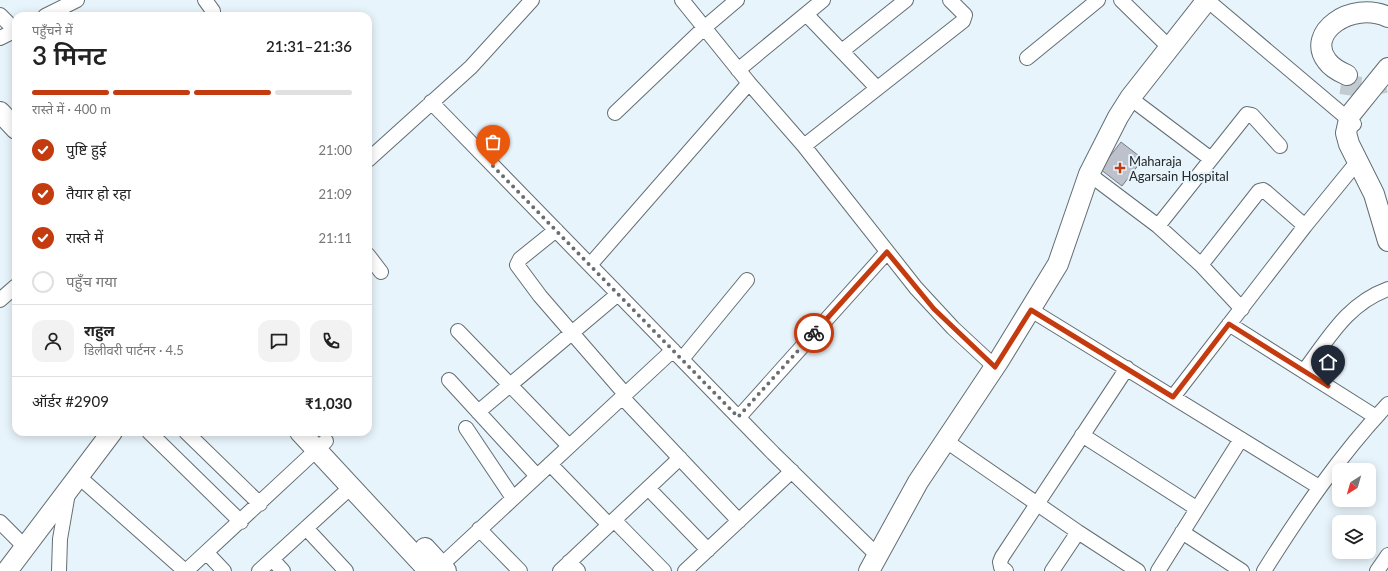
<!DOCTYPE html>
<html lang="hi">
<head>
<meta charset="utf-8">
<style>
  body { margin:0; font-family:Lato,"Noto Sans Devanagari",sans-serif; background:#f2f2f2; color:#222; height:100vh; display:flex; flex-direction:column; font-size:15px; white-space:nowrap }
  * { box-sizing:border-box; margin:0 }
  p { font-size:13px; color:#767676 }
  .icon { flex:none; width:22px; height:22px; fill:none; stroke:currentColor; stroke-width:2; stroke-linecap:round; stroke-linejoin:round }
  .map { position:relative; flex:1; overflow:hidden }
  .details { position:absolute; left:12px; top:12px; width:360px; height:424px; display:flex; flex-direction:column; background:#fff; border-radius:12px; box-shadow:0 2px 10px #0003 }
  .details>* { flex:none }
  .needle { width:26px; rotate:217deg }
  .tools { position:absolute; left:1332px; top:463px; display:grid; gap:8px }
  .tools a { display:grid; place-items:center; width:44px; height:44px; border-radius:8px; background:#fff; box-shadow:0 2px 10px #0003; font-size:20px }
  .pin { position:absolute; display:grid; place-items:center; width:34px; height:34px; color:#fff; margin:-41px -17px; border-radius:50% 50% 50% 0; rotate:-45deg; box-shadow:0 0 4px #0007 }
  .pin .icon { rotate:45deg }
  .courier { position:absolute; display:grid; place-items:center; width:40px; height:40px; margin:-20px; border:3px solid #c43b10; border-radius:50%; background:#fff; color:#222; box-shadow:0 1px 5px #0007 }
  .overview em { font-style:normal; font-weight:600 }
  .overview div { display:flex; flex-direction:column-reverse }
  .overview { display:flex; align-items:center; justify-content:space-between; height:68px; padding:0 20px }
  h1 { font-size:26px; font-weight:600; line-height:30px }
  .bar { display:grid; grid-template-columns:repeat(4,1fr); gap:6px 4px; align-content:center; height:48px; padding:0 20px }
  .bar i { height:5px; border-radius:3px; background:#e0e0e0 }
  .bar .current { background:#c43b10 }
  .bar p { grid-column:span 4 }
  .line { display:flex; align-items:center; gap:10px; padding:0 20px; border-top:1px solid #e0e0e0 }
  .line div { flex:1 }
  .round { display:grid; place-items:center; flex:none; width:42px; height:42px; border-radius:12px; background:#f2f2f2 }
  ol { padding:0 20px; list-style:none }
  li { display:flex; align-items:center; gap:12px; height:44px }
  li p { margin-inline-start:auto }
  li .icon { padding:4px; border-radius:50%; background:#c43b10; color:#fff; stroke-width:4 }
  li:last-child { color:#767676 }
  li i { width:22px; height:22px; border:2px solid #e0e0e0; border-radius:50% }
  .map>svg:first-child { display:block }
  .building { fill:#bcc1cc; stroke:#777c85 }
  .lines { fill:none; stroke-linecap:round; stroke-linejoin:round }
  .secondary-tunnel { stroke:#c1cbd1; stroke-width:20; stroke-dasharray:20 10; stroke-linecap:butt }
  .street-casing { stroke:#636e73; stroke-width:16 }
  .secondary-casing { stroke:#636e73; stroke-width:22 }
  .street { stroke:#fff; stroke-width:14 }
  .secondary { stroke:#fff; stroke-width:20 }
  .done { stroke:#686f73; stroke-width:4; stroke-dasharray:0 7.2 }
  .route { stroke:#c43b10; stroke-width:5 }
  .poi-dot { fill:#c43b10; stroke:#e8f4fb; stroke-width:1.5 }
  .labels { text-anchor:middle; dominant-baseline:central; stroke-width:4; stroke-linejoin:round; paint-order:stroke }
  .poi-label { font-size:13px; fill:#23282a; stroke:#e8f4fb; text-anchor:start }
</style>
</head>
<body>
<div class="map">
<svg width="1388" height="571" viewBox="0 0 1388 571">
  <rect width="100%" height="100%" fill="#e8f4fb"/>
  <path class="building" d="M1121 142 1143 159 1122 186 1100 169Z"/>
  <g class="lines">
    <path class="secondary-tunnel" d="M1341 84 1361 87 1386 83"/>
    <g class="street-casing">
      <path id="street" d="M205 0 213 11
        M682 0 749 83 804 146 916 288 953 328 995 367
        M1121 0 1170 48
        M1207 0 1354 124
        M806 14 877 88
        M0 15 16 31
        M45 16 77 0
        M0 38 16 30
        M842 51 906 0
        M1027 58 1098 0
        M738 70 823 0
        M1130 98 1211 159
        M431 102 773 453 877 555
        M615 113 704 28 737 0
        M804 146 963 21 965 15 950 0
        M368 160 471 67 532 0
        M1089 174 1158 226 1201 265 1242 309
        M1158 226 1247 114 1252 115 1280 146
        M556 230 520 259 517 265 540 296 625 394
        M368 255 381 272
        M590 265 749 83
        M1201 265 1259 191 1263 190 1266 192 1305 226
        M0 300 16 286
        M1031 310 1319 487
        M1229 324 1376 417
        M458 331 569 446
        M682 359 747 280
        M1304 371C1329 338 1347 304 1388 289
        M449 380 537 476
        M622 397 739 521
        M1173 397 1305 226 1358 161
        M478 412 618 294
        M739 417 887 252
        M466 428 513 498
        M149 432 241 522
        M186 432 260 504
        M1082 435 1196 508
        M946 441 1078 532 1138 571
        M550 464 609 525
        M78 476 185 571
        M648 488 708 550
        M614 520 664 571
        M0 522 25 547
        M306 528 346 571
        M479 529 520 571
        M1182 532 1242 571
        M207 553 224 571
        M272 559 283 571
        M569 562 578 571
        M59 571 60 539 68 493
        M186 571 326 441
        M259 571 351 487
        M435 571 673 350
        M560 571 680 458
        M685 571 792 471
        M1006 571 1001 567 1000 562 1002 557 1127 368
        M1052 571 1078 532
        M1158 571 1241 439
        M1264 571C1301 512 1340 455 1388 404
        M1377 571 1388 555"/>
    </g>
    <g class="secondary-casing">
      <path id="secondary" d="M1388 68 1350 115 1346 133 1349 144 1374 194 1388 241
        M1347 75C1340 72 1332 68 1327 61 1305 33 1351 0 1388 17
        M0 112 16 129
        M300 432 429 571
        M425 548 446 571
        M7 571 112 432
        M869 571 918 482 998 362 1058 264 1089 174 1118 117 1130 98 1207 0"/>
    </g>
    <use href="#street" class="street"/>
    <use href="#secondary" class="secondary"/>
  </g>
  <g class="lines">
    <path class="done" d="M493 166 738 417 814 333"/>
    <path class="route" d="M814 333 887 252 934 309 995 367 1031 310 1173 397 1229 324 1328 386"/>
  </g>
  <path class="poi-dot" d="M1118 162h4v4h4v4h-4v4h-4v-4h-4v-4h4z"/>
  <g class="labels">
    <g class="poi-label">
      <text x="1129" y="161">Maharaja<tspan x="1129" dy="15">Agarsain Hospital</tspan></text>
    </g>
  </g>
</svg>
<div class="tools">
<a><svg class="needle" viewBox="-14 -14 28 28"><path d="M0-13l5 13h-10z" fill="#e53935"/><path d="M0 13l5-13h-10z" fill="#767676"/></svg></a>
<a><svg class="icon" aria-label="layers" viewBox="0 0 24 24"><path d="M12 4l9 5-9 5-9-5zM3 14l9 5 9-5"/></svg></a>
</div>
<div class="pin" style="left:493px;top:166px;background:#ea580c"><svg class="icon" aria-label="bag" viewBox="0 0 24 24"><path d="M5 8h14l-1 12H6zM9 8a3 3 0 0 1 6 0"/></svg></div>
<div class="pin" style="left:1328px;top:386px;background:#1f2937"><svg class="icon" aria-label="home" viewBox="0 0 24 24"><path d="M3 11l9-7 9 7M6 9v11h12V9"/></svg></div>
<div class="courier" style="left:814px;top:333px"><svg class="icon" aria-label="bike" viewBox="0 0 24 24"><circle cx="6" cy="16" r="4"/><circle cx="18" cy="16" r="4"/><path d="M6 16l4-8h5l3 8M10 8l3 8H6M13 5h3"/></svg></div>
<section class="details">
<div class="overview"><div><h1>3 मिनट</h1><p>पहुँचने में</p></div><em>21:31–21:36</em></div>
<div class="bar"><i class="current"></i><i class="current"></i><i class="current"></i><i></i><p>रास्ते में · 400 m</p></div>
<ol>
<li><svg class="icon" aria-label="check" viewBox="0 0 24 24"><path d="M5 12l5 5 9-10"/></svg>पुष्टि हुई<p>21:00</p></li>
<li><svg class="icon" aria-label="check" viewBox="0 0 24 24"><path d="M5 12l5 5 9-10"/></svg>तैयार हो रहा<p>21:09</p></li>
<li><svg class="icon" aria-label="check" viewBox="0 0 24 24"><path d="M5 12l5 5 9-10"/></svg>रास्ते में<p>21:11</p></li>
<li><i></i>पहुँच गया</li>
</ol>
<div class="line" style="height:72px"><a class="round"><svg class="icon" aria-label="person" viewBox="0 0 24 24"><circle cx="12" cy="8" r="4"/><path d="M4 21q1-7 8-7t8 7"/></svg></a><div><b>राहुल</b><p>डिलीवरी पार्टनर · 4.5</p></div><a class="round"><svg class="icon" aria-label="chat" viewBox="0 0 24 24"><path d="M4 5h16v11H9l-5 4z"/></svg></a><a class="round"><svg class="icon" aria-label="phone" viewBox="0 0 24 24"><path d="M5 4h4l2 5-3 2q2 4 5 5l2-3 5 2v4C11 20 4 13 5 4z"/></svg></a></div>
<div class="line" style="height:52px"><div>ऑर्डर #2909</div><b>₹1,030</b></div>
</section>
</div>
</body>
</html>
